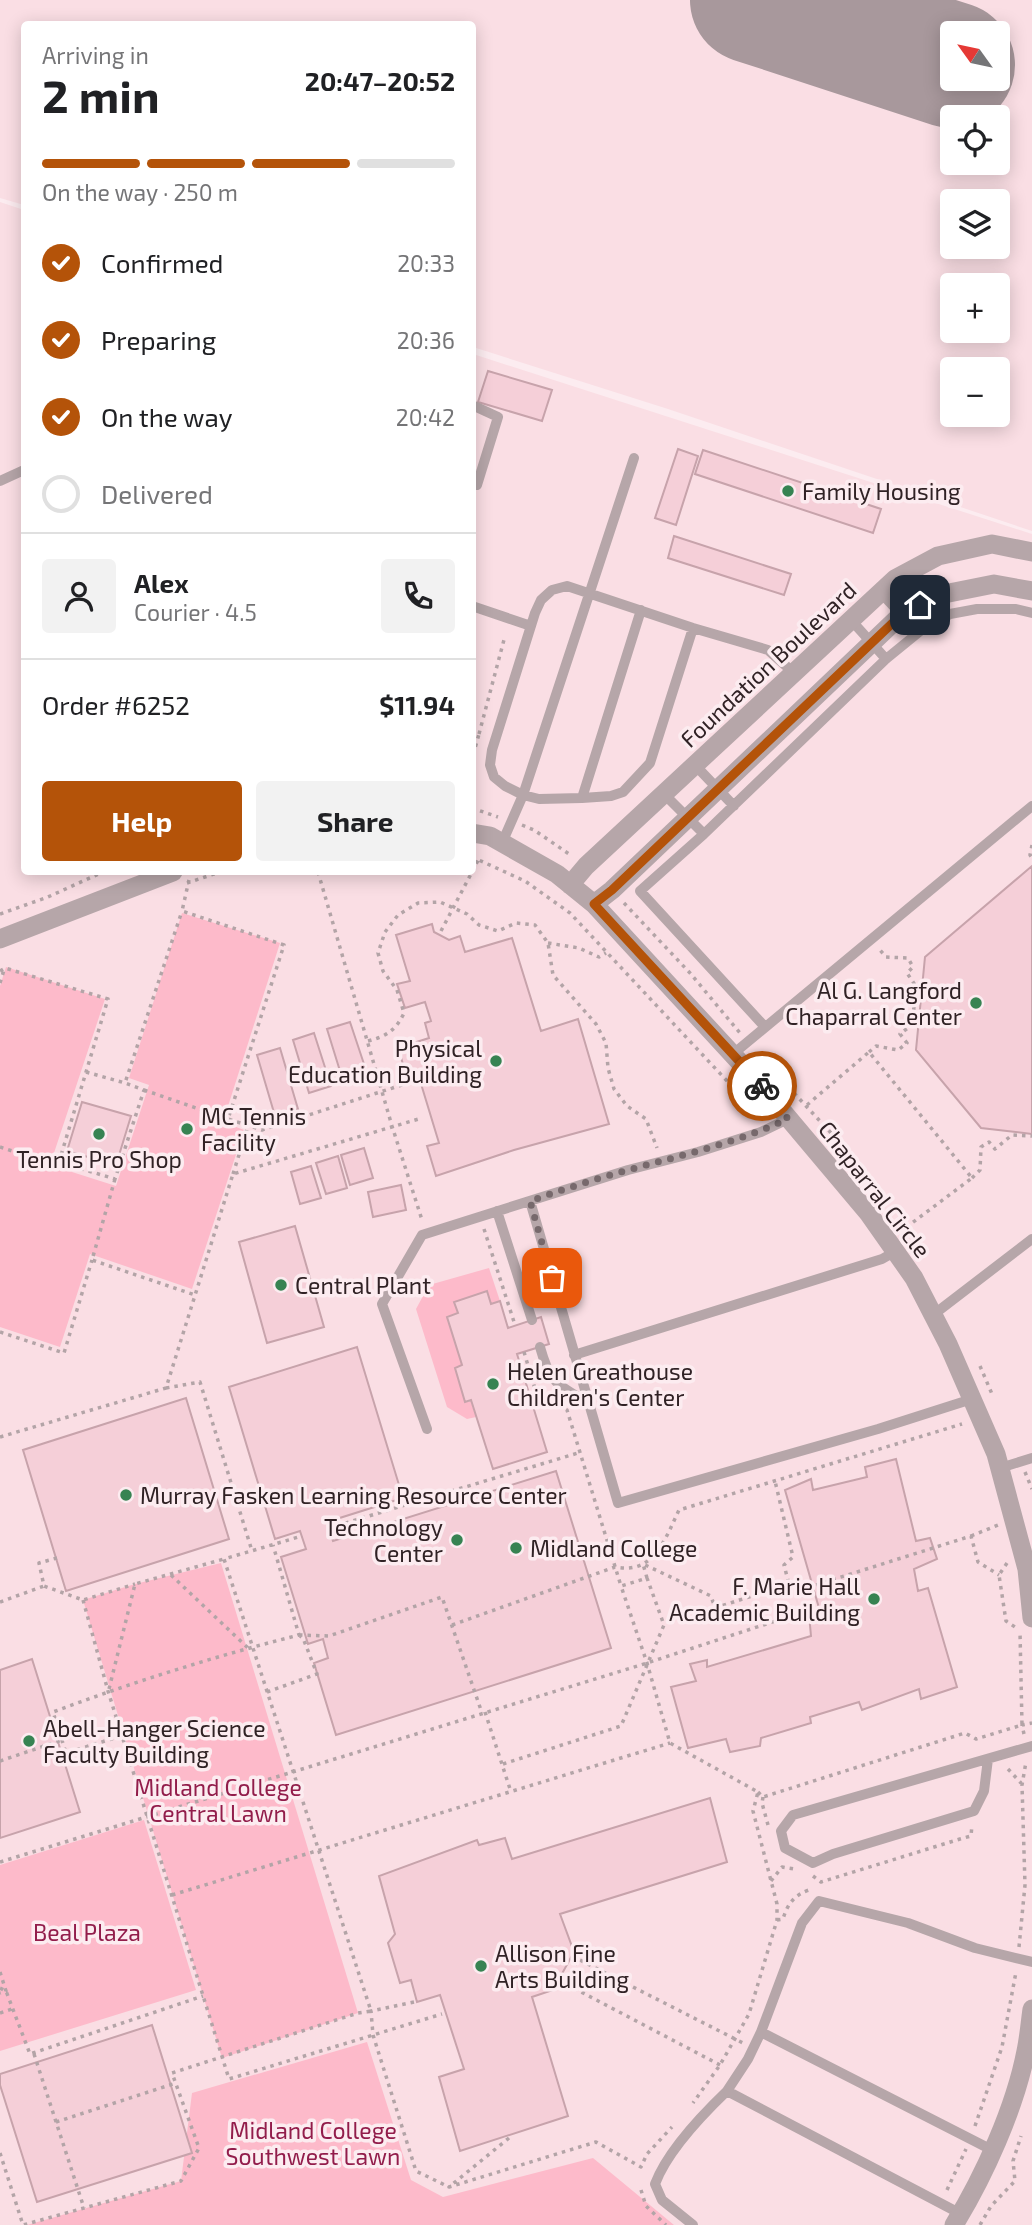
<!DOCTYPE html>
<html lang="en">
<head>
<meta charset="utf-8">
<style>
  body { margin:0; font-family:"Exo 2",sans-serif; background:#f2f2f2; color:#202124; height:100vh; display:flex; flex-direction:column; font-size:26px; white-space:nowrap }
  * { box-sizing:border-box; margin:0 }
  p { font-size:23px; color:#757577 }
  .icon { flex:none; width:38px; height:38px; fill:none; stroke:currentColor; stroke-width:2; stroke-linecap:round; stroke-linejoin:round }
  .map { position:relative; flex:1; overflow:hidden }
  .details { position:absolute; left:21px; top:21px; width:455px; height:854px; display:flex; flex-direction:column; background:#fff; border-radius:7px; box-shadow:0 4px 18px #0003 }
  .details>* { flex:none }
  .needle { width:46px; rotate:303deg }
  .tools { position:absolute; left:940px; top:21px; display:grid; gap:14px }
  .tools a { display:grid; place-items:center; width:70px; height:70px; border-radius:7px; background:#fff; box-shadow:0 4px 18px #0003; font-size:35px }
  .pin { position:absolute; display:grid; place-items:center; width:60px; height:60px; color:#fff; margin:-30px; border-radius:14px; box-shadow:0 4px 10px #0006 }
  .courier { position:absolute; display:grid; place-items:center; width:70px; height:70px; margin:-35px; border:5px solid #b45309; border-radius:50%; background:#fff; color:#222; box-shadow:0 2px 9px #0007 }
  .summary em { font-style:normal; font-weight:700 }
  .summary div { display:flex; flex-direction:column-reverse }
  .summary { display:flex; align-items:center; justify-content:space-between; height:119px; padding:0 21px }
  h1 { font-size:46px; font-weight:700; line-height:52px }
  .bar { display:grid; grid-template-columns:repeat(4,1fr); gap:10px 7px; align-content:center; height:84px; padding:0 21px }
  .bar i { height:9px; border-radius:5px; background:#e0e0e0 }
  .bar .on { background:#b45309 }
  .bar p { grid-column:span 4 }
  .line { display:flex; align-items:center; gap:18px; padding:0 21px; border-top:2px solid #e0e0e0 }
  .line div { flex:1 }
  .round { display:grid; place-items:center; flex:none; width:74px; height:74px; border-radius:7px; background:#f2f2f2 }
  ol { padding:0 21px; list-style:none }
  li { display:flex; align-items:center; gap:21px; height:77px }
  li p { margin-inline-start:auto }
  li .icon { padding:7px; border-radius:50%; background:#b45309; color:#fff; stroke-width:4 }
  li:last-child { color:#757577 }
  li i { width:38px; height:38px; border:4px solid #e0e0e0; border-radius:50% }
  .button { display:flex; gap:14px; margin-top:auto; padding:14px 21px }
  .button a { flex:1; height:80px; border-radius:7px; background:#b45309; color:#fff; font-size:28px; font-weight:700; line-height:80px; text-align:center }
  .button a+a { background:#f2f2f2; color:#202124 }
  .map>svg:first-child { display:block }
  .built { fill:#fadee4; fill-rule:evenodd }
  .green { fill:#fdbaca }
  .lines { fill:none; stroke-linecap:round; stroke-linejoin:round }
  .runway { stroke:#a8989c; stroke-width:126 }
  .building { fill:#f5cfd8; stroke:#c7a3ab; stroke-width:2 }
  .path { stroke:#b3a4a7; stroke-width:3.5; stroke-dasharray:3.5 5; stroke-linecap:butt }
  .service { stroke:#b6a6a9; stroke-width:10 }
  .minor { stroke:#b6a6a9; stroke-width:19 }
  .done { stroke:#77696c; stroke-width:7; stroke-dasharray:0 12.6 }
  .route { stroke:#b45309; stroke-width:9 }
  .poi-dot { fill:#378352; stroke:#fcecf0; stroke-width:2.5 }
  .labels { text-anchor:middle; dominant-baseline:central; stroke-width:7; stroke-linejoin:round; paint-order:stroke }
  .poi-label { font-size:23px; fill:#302225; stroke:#fcecf0; text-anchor:start }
  .street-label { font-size:23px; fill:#302225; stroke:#fcecf0 }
  .park-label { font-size:23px; fill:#921d4b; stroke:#fcecf0 }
</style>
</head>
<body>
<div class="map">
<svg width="1032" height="2225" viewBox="0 0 1032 2225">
  <rect width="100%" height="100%" fill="#fcecf0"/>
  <path class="built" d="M0 0H1032V531L668 409 473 347 472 24H24V205L0 198ZM952 33H998V79H952ZM952 117H998V163H952ZM952 201H998V247H952ZM952 285H998V331H952ZM952 369H998V415H952Z
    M0 202 24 210V872H472L473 354 1032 534V2225H0Z"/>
  <path class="green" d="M182 913 280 943 223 1122 244 1130 192 1289 90 1254 60 1347 0 1327V986L6 967 105 999 50 1165 116 1186 149 1085 129 1078Z
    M489 1268 500 1301 491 1304 487 1291 455 1302 458 1313 447 1317 462 1365 455 1368 465 1402H471L476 1417 467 1419 447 1407 416 1309 429 1285Z
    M221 1563 358 2013 222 2058 83 1600 135 1584Z
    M144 1820 196 1990 0 2051V1865Z
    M367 2042 411 2180 443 2197 593 2158 674 2225H27L181 2181 192 2093Z"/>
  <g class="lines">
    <path class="runway" d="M753 0 952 65"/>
  </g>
  <path class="building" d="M488 371 552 390 542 421 478 402Z
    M678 449 698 456 676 525 655 518Z
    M703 450 881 509 873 533 695 474Z
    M674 536 791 574 784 595 668 558Z
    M1032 866V1134L981 1128 916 1050 925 957Z
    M432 924 434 932 449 940 460 936 465 952 512 938 541 1031 578 1019 609 1124 514 1150 436 1176 427 1146 439 1143 418 1074 407 1077 398 1048 429 1038 425 1023 431 1021 425 1002 405 1008 397 984 410 981 396 935Z
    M350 1022 368 1076 344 1084 327 1029Z
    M314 1033 331 1086 309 1093 293 1040Z
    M280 1048 298 1109 275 1116 257 1055Z
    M82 1102 131 1116 116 1165 67 1151Z
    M364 1148 373 1178 350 1185 341 1155Z
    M338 1156 347 1188 326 1194 316 1163Z
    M311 1166 321 1198 300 1204 291 1172Z
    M401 1185 406 1210 373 1217 368 1192Z
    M295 1226 324 1327 267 1343 239 1242Z
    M487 1291 491 1304 500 1301 508 1328 541 1317 549 1344 517 1354 547 1452 493 1469 471 1400 465 1402 455 1368 462 1365 447 1317 458 1313 454 1302Z
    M357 1347 403 1498 327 1522 333 1541 556 1471 611 1648 336 1735 314 1663 328 1658 323 1639 308 1644 281 1557 306 1549 300 1531 275 1539 229 1387Z
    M186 1398 229 1539 66 1591 23 1450Z
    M896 1459 916 1541 930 1538 937 1559 914 1569 918 1591 928 1588 957 1687 921 1699 919 1689 862 1710 859 1702 810 1717 811 1723 761 1738 760 1746 730 1752 726 1739 688 1748 671 1687 696 1681 690 1664 707 1660V1667L811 1636 809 1614 819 1608 785 1490 811 1479 813 1490 867 1477 865 1467Z
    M32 1659 80 1812 0 1838V1670Z
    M710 1798 727 1862 560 1914 574 1952 553 1990 532 1997 568 2116 460 2151 439 2077 464 2069 440 1995 417 2002 411 1980 400 1983 388 1943 395 1934 379 1876 477 1840 479 1845 505 1838 512 1859Z
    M152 2025 192 2153 37 2202 0 2085V2074Z"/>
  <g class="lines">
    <path class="path" d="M472 732 479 734 472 759
      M479 734 505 636
      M472 769 474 779 472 785
      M472 808 498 817
      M522 825 534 830 572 856
      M1032 845 1030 855 1032 858
      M472 857 525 881 570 913 757 1113
      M472 871 480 857
      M318 872 392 1126 422 1220 424 1219
      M189 880 182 911 284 945 228 1119 262 1130 408 1083
      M187 883 220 872
      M624 903 690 973 740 1033
      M0 914 48 897 103 872
      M441 931 472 872
      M548 943 579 948 599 957 606 953
      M0 971 5 968 108 999 59 1162 115 1179 144 1090 125 1083 182 911
      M0 983 4 970
      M368 1041C387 1036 396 1030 404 1013L397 990 383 971 378 953 385 932 398 915 418 903 440 902 467 914 479 925 498 931 516 923 535 925 548 943 553 975 596 1024 606 1043 608 1068 614 1089 627 1106 646 1119 657 1148
      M869 1052 876 1046 898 1050 907 1043 900 1034 913 1024 915 985 907 973 913 967 908 958 886 957 880 950
      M86 1072 125 1083
      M144 1090 228 1119
      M794 1093 856 1160 875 1189
      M807 1105 869 1052 972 1178 904 1229
      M0 1147 55 1165 59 1162
      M233 1174 248 1126
      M972 1178 980 1170 981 1147 989 1142 995 1149 1012 1135 1032 1136
      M115 1179 92 1260 195 1295
      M484 1229 515 1325
      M0 1332 64 1353 92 1260
      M524 1352 536 1392 567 1410 621 1586
      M980 1366 992 1394
      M166 1388 200 1382 252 1551
      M0 1437 166 1388 233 1174 422 1118
      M1025 1472 1032 1489
      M329 1528 578 1453
      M971 1536 998 1525
      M57 1558 39 1563 44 1586 83 1600 135 1584
      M1007 1563 999 1575 1006 1621 1015 1627
      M171 1575 248 1648
      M647 1578 643 1564 711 1596 715 1608 789 1584
      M800 1590 971 1536 978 1562 999 1575
      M83 1600 108 1691 229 2079 442 2014
      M0 1602 44 1586
      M452 1625 615 1567C654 1575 665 1539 679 1510L962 1424
      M299 1635 329 1636 442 1597 482 1713
      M109 1689 135 1584 224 1559
      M267 1692 317 1674 303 1638 300 1636
      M485 1712 511 1792
      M1024 1734 1022 1725 1032 1723
      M121 1736 66 1753 53 1712C133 1682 216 1656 299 1635L273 1545
      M0 1761 62 1740
      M503 1764 621 1726 664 1625 647 1578 621 1586 647 1663 670 1743 758 1792 753 1811 777 1904V1920L749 2014 720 2065 693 2103
      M1008 1769 1021 1783
      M758 1792 763 1797 965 1733 976 1739 1022 1725 1020 1632
      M763 1797 762 1803 768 1825
      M0 1862 647 1663 806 1611 798 1583 789 1584 784 1565 793 1557 775 1481
      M813 1876 821 1882 960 1839 971 1836 972 1825
      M771 1881 782 1867 794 1869
      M172 1895 670 1743
      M777 1920 783 1919C787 1905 794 1895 809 1890
      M1019 1947 1025 1885 1022 1785 1026 1762
      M0 1972 6 1991 0 1993
      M0 1988 6 1991 30 2054 203 1996
      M414 2002 371 2011 373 2035 416 2171 449 2187
      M0 2013 12 2009
      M34 2054 84 2208
      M720 2065 566 1984 578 1959 743 2043
      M56 2122 176 2083
      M975 2126 1002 2047 1016 1972
      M509 2138 449 2187 596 2142 641 2167 647 2154 672 2127
      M0 2153 23 2225 181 2181 199 2148 172 2073 358 2013 371 2011 224 1559 302 1536
      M641 2190 646 2206 666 2225
      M947 2190 966 2149
      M980 2225 991 2206 1015 2181 1013 2161 1021 2136"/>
    <path class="service" d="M472 405 498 417 477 485
      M0 481 24 470
      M881 593 918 632
      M472 606 531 626
      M851 620 886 659
      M693 628 650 763 623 792 611 796 582 798 539 799 523 795 505 786 494 777 490 765 492 750 535 613 541 600 552 590 567 586 693 628 768 650 794 673
      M695 765 734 806
      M664 794 704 834
      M582 798 641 610
      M502 843 523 795 634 458
      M765 1027 640 891 704 834 886 659 924 628 950 614 977 609H1016L1032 613
      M733 1054 1032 806
      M530 1201 618 1503 878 1429 972 1399
      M497 1211 532 1320
      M933 1315 1032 1239
      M540 1347C550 1383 556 1384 587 1402
      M574 1355 882 1259 896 1251
      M427 1429 382 1304 422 1235 628 1170 698 1152 761 1132 788 1119
      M1000 1468 1032 1458
      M988 1759 984 1791 974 1811 833 1854 813 1863 785 1848 781 1831 793 1815 1032 1746
      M727 2091 748 2059 761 2032
      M992 2150 761 2032 802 1923 819 1901 908 1923 975 1948 1032 1962
      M693 2225 662 2200 655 2184C667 2152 702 2115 727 2091L961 2214"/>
    <path class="minor" d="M472 833 490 836 557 874 594 904 758 1082 869 1214 914 1278 948 1344 996 1454 1027 1569 1032 1618
      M570 885 586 866 895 579 938 556 992 544 1032 552
      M594 904 612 890 901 615 939 595 994 584 1032 591
      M0 939 173 872
      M954 2225C984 2176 1015 2108 1026 2051 1029 2037 1030 2023 1032 2009"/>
  </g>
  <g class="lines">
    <path class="done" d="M552 1278 530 1201C562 1190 595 1179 628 1170 683 1155 735 1143 788 1119L762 1086"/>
    <path class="route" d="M762 1086 594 904 612 890 901 615 920 605"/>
  </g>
  <g class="poi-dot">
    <circle cx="788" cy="491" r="7"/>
    <circle cx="976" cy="1003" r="7"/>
    <circle cx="496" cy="1061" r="7"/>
    <circle cx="187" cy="1129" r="7"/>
    <circle cx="99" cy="1134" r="7"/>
    <circle cx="281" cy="1285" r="7"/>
    <circle cx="493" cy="1384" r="7"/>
    <circle cx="126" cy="1495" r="7"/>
    <circle cx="457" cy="1540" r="7"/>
    <circle cx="516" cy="1548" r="7"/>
    <circle cx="874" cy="1599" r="7"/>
    <circle cx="29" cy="1741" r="7"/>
    <circle cx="481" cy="1966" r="7"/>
  </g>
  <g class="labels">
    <g class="poi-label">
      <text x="802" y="491">Family Housing</text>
      <text x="962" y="990" text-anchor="end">Al G. Langford<tspan x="962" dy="26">Chaparral Center</tspan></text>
      <text x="482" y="1048" text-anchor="end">Physical<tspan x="482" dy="26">Education Building</tspan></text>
      <text x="201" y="1116">MC Tennis<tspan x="201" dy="26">Facility</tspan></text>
      <text x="99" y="1159" text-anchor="middle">Tennis Pro Shop</text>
      <text x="295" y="1285">Central Plant</text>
      <text x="507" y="1371">Helen Greathouse<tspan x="507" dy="26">Children's Center</tspan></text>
      <text x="140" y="1495">Murray Fasken Learning Resource Center</text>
      <text x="443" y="1527" text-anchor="end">Technology<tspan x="443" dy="26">Center</tspan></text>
      <text x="530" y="1548">Midland College</text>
      <text x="860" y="1586" text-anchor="end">F. Marie Hall<tspan x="860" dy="26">Academic Building</tspan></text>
      <text x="43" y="1728">Abell-Hanger Science<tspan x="43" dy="26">Faculty Building</tspan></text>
      <text x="495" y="1953">Allison Fine<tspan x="495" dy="26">Arts Building</tspan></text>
    </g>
    <g class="street-label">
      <text transform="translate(768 664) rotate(-43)">Foundation Boulevard</text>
      <text transform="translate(875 1189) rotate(52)">Chaparral Circle</text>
    </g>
    <g class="park-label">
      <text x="218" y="1787">Midland College<tspan x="218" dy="26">Central Lawn</tspan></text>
      <text x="87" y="1932">Beal Plaza</text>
      <text x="313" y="2130">Midland College<tspan x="313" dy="26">Southwest Lawn</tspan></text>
    </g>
  </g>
</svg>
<div class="tools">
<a><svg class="needle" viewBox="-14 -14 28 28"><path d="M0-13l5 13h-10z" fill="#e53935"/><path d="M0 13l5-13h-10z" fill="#757577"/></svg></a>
<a><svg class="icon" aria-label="locate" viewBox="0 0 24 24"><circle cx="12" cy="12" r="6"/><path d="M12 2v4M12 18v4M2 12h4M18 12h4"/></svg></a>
<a><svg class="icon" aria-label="layers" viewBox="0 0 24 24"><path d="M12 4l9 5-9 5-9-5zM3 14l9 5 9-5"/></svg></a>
<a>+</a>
<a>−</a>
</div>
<div class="pin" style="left:552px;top:1278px;background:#ea580c"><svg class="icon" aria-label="bag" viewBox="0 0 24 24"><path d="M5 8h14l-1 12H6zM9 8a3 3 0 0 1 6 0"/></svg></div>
<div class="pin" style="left:920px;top:605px;background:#1f2937"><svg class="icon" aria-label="home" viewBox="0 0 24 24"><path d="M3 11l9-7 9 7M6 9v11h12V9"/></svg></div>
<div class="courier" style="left:762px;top:1086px"><svg class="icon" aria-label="bike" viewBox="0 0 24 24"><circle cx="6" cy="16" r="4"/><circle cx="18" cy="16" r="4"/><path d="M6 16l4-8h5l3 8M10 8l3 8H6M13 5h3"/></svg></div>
<section class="details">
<div class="summary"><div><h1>2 min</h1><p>Arriving in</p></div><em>20:47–20:52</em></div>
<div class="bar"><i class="on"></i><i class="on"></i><i class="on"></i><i></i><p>On the way · 250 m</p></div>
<ol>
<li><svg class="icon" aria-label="check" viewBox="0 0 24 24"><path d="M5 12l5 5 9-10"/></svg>Confirmed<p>20:33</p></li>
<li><svg class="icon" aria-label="check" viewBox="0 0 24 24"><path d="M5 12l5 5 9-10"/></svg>Preparing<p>20:36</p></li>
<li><svg class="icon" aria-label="check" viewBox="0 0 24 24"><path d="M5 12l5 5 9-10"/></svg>On the way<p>20:42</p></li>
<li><i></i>Delivered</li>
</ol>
<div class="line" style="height:126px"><a class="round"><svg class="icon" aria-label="person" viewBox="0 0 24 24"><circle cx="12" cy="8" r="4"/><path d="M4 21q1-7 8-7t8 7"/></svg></a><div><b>Alex</b><p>Courier · 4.5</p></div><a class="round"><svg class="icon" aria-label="phone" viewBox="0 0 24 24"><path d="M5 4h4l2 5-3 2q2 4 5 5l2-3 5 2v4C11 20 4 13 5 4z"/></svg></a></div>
<div class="line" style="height:91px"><div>Order #6252</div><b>$11.94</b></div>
<div class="button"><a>Help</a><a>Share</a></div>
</section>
</div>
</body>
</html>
